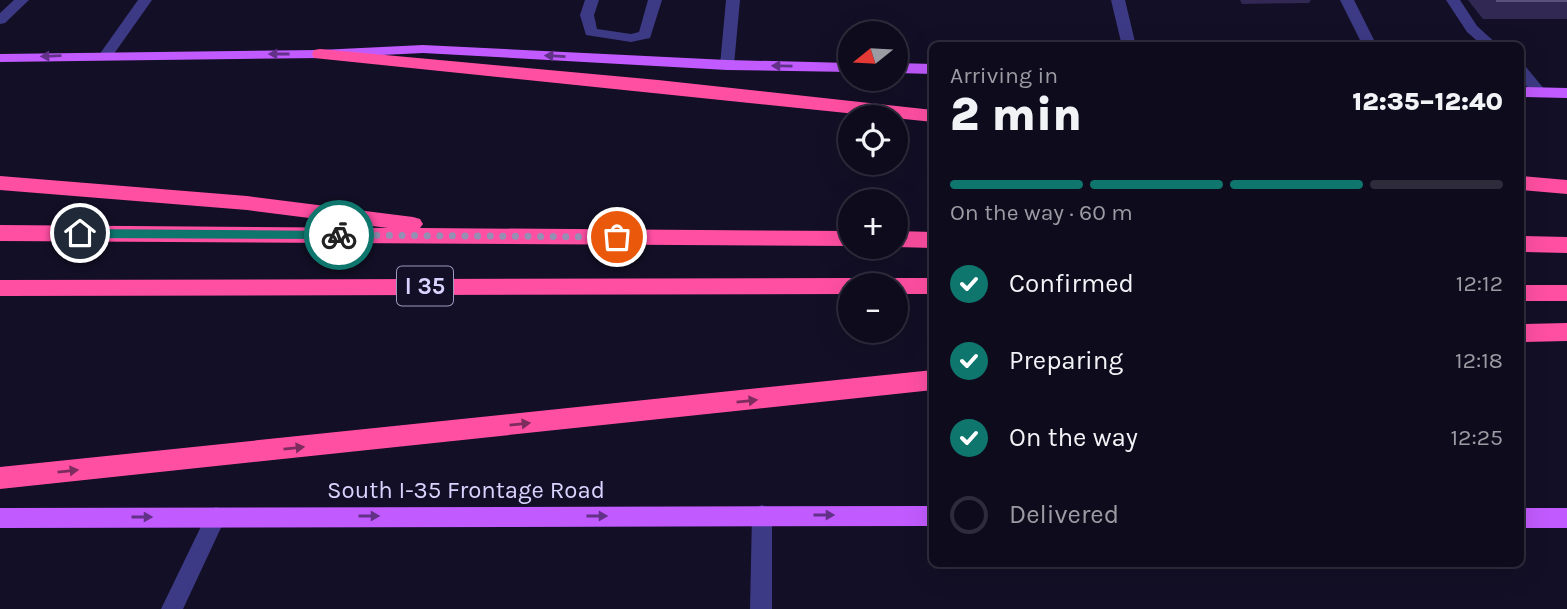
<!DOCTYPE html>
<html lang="en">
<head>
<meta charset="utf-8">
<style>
  body { margin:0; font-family:Karla,sans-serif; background:#1c1929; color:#f1f3f6; height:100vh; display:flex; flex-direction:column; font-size:26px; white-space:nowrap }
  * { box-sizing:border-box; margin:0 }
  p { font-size:23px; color:#9b9ba3 }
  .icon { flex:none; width:38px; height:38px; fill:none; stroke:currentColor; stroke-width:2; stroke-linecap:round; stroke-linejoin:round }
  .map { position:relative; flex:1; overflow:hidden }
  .drawer { position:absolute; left:929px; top:42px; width:595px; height:525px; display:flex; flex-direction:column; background:#0e0b1c; border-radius:10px; box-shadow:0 7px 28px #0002,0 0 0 2px #2e2b3b }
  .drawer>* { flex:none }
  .needle { width:46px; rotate:252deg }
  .buttons { position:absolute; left:838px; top:21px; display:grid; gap:14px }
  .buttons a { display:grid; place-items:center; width:70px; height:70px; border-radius:50%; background:#0e0b1c; box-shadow:0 7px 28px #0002,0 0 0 2px #2e2b3b; font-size:35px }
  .pin { position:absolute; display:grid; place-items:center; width:60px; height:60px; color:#fff; margin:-30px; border:4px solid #fff; border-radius:50%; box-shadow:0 2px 7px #0007 }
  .courier { position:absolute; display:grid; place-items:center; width:70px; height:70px; margin:-35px; border:5px solid #0f766e; border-radius:50%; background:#fff; color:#222; box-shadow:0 2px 9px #0007 }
  .summary em { font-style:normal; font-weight:800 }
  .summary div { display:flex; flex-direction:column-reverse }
  .summary { display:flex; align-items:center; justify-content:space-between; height:119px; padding:0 21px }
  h1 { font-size:46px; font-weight:800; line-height:52px }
  .bar { display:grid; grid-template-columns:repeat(4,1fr); gap:10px 7px; align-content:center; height:84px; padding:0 21px }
  .bar i { height:9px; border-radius:5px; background:#2e2b3b }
  .bar .active { background:#0f766e }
  .bar p { grid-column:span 4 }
  ol { padding:0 21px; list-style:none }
  li { display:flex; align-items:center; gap:21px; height:77px }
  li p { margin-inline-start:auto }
  li .icon { padding:7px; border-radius:50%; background:#0f766e; color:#fff; stroke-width:4 }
  li:last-child { color:#9b9ba3 }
  li i { width:38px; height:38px; border:4px solid #2e2b3b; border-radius:50% }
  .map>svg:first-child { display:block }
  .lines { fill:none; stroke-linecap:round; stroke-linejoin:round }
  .minor { fill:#3d3a85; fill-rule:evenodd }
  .major { fill:#c25bff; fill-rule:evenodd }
  .highway { fill:#ff4fa3; fill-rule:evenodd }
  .wall { fill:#312854 }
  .building { fill:#433a66; stroke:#5a527e; stroke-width:2 }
  .oneway { fill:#623188 }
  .oneway2 { fill:#7d2c5e }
  .route { fill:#0f766e }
  .done { stroke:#948fb3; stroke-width:7; stroke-dasharray:0 12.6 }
  .labels { text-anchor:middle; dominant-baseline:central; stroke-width:5; stroke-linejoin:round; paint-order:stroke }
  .shield { fill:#130f26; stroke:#9e99be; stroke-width:2 }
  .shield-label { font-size:23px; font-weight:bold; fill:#d9d4ff }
  .street-label { font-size:24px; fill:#d9d4ff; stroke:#130f26 }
</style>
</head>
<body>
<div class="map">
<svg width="1567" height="609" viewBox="0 0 1567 609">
  <rect width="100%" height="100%" fill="#130f26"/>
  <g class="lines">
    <path class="minor" d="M14 0H29L5 23 0 24V13Z
      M138 0H152L111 58H101L99 55Z
      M585 0H599L594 15 597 29 631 34 639 32 648 0H662L650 38 631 42 586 35 580 15Z
      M726 0H740L734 65 727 70 720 65Z
      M1111 0H1125L1136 46H1122Z
      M1340 0H1354L1377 46H1363Z
      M1446 0H1460L1477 26 1499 46H1483L1467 32Z
      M1521 65 1526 67 1545 90 1547 93 1545 96H1535L1521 79Z
      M762 505 769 508 772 515V609H750L752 515 755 508Z
      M216 507 223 510 226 517 183 609H161L209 510Z"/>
    <path class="major" d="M423 45 727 60 850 63V72L727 70 423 53 320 58 0 62V54L320 50Z
      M896 63 933 64V74L896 73Z
      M1521 87 1567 88V98L1521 97Z
      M933 506V526L0 528V508Z
      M1521 508H1567V528H1521Z"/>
    <path class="highway" d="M320 49 658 80 933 110V122L314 58 312 54 314 50Z
      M0 176 247 196 413 217 420 219 423 224 420 228 850 231V246L0 241V225L388 228 247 210 0 190Z
      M1521 176 1567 180V194L1521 190Z
      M896 231 933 232V248L896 247Z
      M1521 236 1567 237V253L1521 252Z
      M850 278 857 280 860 285H850V294L0 296V280Z
      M896 278H933V294H896V285H886L889 280Z
      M1521 285H1567V301H1521Z
      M1567 323V341L1521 342V324Z
      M933 370V390L0 489V467Z"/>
  </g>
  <path class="wall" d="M1240 0H1311L1309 3 1242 4Z
    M1468 0H1567V19H1483Z"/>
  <path class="building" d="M1497 0H1567V1H1497Z"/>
  <defs><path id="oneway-solid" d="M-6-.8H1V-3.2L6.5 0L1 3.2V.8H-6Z" transform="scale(1.75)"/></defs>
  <g class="oneway">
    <use href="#oneway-solid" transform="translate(279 54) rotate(180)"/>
    <use href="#oneway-solid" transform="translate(51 56) rotate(178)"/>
    <use href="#oneway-solid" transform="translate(555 56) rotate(-177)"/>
    <use href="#oneway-solid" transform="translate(782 66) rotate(-179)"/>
    <use href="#oneway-solid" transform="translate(824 515)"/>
    <use href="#oneway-solid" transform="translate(369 516)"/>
    <use href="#oneway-solid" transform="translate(597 516)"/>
    <use href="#oneway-solid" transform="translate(142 517)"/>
  </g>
  <g class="oneway2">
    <use href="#oneway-solid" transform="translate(747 401) rotate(-6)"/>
    <use href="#oneway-solid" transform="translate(520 424) rotate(-6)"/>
    <use href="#oneway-solid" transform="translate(294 448) rotate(-6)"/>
    <use href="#oneway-solid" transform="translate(68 471) rotate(-6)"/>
  </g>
  <path class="route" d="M80 229 339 231 344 235 339 239 80 238 75 233Z"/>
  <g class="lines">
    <path class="done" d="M339 235 617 237"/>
  </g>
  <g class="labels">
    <rect class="shield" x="397" y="266.5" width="56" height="39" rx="5"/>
    <g class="shield-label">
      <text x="425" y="286">I 35</text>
    </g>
    <g class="street-label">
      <text x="466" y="490">South I-35 Frontage Road</text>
    </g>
  </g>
</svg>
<div class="buttons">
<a><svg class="needle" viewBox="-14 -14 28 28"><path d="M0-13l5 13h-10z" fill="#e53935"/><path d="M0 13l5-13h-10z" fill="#9b9ba3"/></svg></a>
<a><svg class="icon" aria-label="locate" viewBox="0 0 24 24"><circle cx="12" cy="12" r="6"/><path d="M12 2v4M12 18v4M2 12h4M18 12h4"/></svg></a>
<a>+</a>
<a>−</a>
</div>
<div class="pin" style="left:617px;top:237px;background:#ea580c"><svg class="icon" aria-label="bag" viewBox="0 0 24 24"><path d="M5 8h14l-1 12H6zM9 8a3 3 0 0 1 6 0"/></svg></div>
<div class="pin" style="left:80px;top:233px;background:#1f2937"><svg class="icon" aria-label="home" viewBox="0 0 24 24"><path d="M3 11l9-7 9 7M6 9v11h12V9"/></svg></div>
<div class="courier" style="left:339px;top:235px"><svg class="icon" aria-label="bike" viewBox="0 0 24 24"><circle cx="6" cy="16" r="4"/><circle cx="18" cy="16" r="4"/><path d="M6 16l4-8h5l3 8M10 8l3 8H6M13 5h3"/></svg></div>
<section class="drawer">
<div class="summary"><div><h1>2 min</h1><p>Arriving in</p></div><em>12:35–12:40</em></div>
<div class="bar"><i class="active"></i><i class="active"></i><i class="active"></i><i></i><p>On the way · 60 m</p></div>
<ol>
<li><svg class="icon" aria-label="check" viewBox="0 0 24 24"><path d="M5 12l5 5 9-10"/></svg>Confirmed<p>12:12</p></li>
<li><svg class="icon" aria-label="check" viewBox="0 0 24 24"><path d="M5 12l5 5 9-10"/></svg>Preparing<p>12:18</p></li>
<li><svg class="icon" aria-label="check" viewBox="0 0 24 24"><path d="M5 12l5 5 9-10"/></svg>On the way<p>12:25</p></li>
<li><i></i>Delivered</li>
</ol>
</section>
</div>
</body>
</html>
